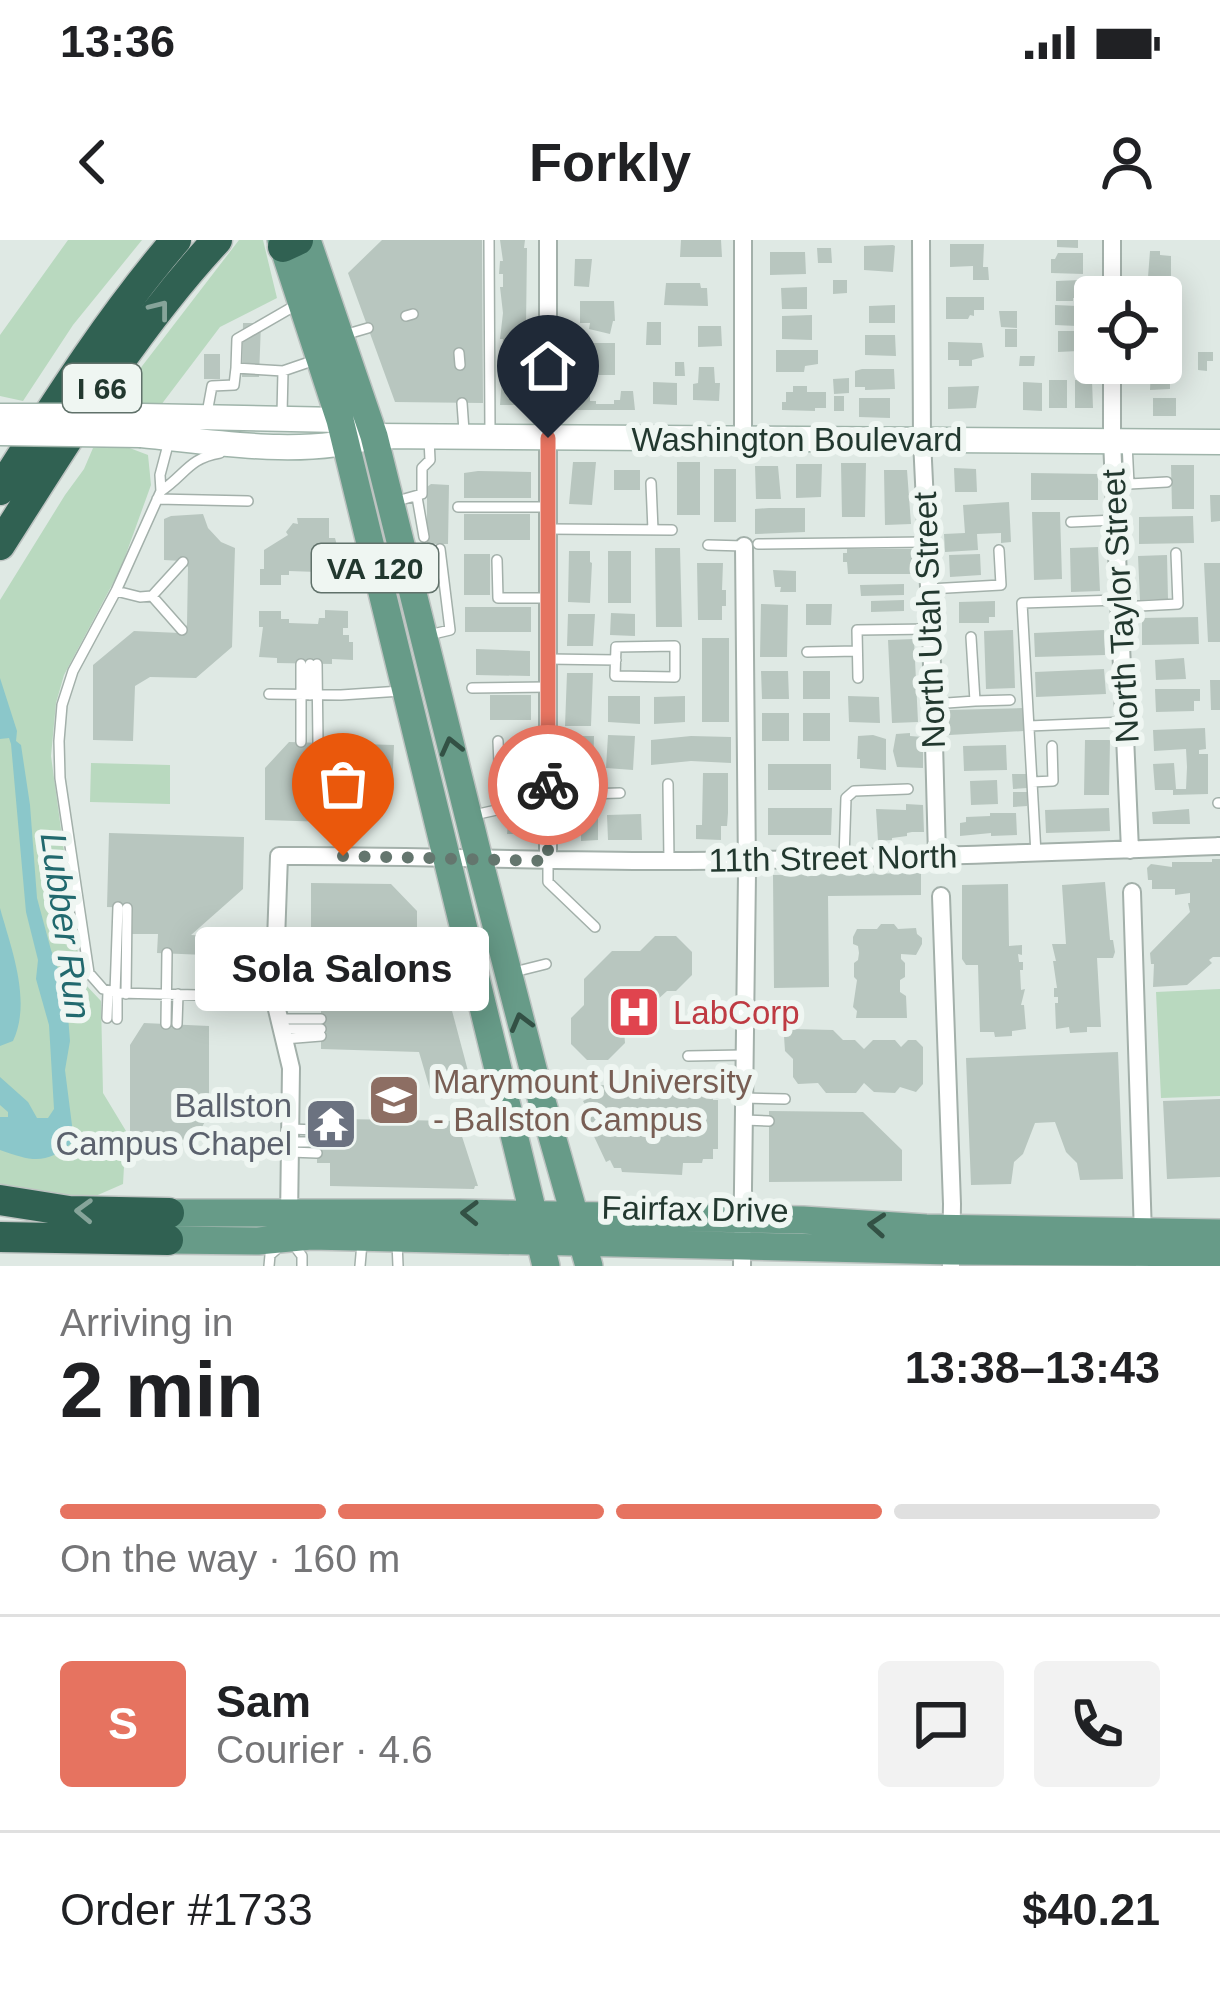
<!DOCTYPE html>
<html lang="en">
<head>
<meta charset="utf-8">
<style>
  body { margin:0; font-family:Arial,sans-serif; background:#f2f2f2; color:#202124; height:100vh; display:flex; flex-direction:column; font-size:45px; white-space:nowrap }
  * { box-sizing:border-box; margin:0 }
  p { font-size:39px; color:#757577 }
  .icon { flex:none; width:66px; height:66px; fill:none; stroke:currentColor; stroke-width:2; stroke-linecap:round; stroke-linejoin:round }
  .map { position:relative; height:1026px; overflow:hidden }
  .details { display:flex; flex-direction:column; background:#fff; flex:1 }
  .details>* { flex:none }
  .buttons { position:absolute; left:1074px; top:36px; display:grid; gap:24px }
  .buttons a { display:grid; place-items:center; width:108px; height:108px; border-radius:12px; background:#fff; box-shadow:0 6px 30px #0003; font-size:60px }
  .pin { position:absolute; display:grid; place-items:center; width:102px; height:102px; color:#fff; margin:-123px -51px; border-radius:50% 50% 50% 0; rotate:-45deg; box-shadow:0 0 12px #0007 }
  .pin .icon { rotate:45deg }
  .courier { position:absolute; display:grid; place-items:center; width:120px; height:120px; margin:-60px; border:9px solid #e67360; border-radius:50%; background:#fff; color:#222; box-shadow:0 3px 15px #0007 }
  .bubble { position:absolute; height:84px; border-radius:12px; background:#fff; box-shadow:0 6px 30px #0003; font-size:39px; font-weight:700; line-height:84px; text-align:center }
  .headline em { font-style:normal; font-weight:700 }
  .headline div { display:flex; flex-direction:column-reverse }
  .headline { display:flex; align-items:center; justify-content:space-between; height:204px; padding:0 60px }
  h1 { font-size:78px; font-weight:700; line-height:90px }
  .bar { display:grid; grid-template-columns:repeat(4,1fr); gap:18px 12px; align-content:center; height:144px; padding:0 60px }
  .bar i { height:15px; border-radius:9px; background:#e0e0e0 }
  .bar .current { background:#e67360 }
  .bar p { grid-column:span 4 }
  .line { display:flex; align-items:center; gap:30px; padding:0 60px; border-top:3px solid #e0e0e0 }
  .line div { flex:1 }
  .round { display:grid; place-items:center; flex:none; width:126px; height:126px; border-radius:12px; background:#f2f2f2 }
  .status { display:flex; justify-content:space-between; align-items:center; height:84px; padding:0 60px; background:#fff; direction:ltr }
  .status svg { height:33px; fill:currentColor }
  header { display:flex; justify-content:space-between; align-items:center; height:156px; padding:0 60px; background:#fff; font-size:54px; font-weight:700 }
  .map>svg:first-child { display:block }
  .green { fill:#b9d9bf }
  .water { fill:#8bc7ca }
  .building { fill:#b8c6bf }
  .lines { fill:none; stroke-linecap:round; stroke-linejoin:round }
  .lane-casing { stroke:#a3b0aa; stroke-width:12 }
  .street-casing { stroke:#a3b0aa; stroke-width:20 }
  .secondary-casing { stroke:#9fb4aa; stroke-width:27 }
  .primary-casing { stroke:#bdc3c1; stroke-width:30 }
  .highway-casing { stroke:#bdc3c1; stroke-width:33 }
  .lane { stroke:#fff; stroke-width:9 }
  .street { stroke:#fff; stroke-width:16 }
  .secondary { stroke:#fff; stroke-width:24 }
  .primary { stroke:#679b88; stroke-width:27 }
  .highway { stroke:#306152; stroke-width:30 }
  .secondary-bridge-casing { stroke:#9fb4aa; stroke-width:27; stroke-linecap:butt }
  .secondary-bridge { stroke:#fff; stroke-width:24 }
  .oneway { stroke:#86a49a }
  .oneway2 { stroke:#335145 }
  .done { stroke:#64766e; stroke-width:12; stroke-dasharray:0 21.6 }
  .route { stroke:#e67360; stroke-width:15 }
  .labels { text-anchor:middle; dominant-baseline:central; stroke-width:12; stroke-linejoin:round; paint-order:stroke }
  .shield { fill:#eff6f2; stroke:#60716a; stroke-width:3 }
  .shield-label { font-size:30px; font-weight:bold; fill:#22382f }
  .street-label { font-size:33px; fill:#22382f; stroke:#eff6f2 }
  .health-label { font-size:33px; fill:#be3a42; stroke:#eff6f2; text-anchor:start }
  .education-label { font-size:33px; fill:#785e54; stroke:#eff6f2; text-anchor:start }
  .worship-label { font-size:33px; fill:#5b616d; stroke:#eff6f2; text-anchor:end }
  .water-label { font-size:36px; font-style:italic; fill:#21696e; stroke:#eff6f2 }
</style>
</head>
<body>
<div class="status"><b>13:36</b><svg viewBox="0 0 49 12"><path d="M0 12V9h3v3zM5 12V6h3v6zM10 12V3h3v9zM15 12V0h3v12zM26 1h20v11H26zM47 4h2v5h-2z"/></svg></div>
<header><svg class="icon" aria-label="back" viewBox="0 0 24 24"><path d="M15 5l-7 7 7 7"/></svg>Forkly<svg class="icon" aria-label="person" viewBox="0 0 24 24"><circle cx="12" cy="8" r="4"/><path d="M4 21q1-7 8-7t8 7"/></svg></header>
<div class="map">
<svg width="1220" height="1026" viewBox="0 0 1220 1026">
  <rect width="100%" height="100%" fill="#dfe9e4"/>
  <path class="green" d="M68 0H142L73 85 23 161 0 156V95Z
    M239 0H263L277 58 220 87 161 165 116 160Z
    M111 206 127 207 148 215 151 245 121 328 64 435 56 463 51 516 79 721 84 743 101 761 103 853 126 891 123 944 91 958 0 951V360L65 255 84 229 93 208Z
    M91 523 170 525V564L90 562Z
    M1220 749V856L1161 858 1156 752Z"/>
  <path class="water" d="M0 438 17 491 16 501 21 505 30 565 37 658 51 710 66 750 70 801 65 830 74 901C46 925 34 922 0 910V877H8V872L0 865V837L28 862 37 878H48L54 869 49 785 36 739 38 720 26 672 11 504 9 498 0 499Z
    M0 668C11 708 32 761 13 801L0 806Z"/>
  <path class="building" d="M382 0H482L483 163 395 162 348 33Z
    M500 0H525L524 8H527L525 165H500L503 125H500L503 99H500L503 73 500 47H503V34H499L500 21H503Z
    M681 0H721L722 17H680Z
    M1057 0H1078V8L1057 7Z
    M950 4H984L983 27H988L989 40H973V26L950 27Z
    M893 5 895 6 893 32 864 30V6Z
    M817 8H831L832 23H818Z
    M1150 11H1160V15L1171 16V36L1148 37Z
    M770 12H805L806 34 770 35Z
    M1058 13H1083V34L1051 33V19H1055Z
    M575 19H592L589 47 574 46Z
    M833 40H847V53L833 54Z
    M1081 40V58H1073V61H1056V41Z
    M666 43H700L701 48H707L708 66 664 65Z
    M1149 45H1171V65H1161V57H1149Z
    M807 47V69H782L781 48Z
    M946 57H984V70H974V76L970 75 968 79H946Z
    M580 61H614L615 81H613L610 94 589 89 590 83H580Z
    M895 65V83H869V66Z
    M1055 65 1077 66V86L1055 85Z
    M999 71H1017V88L1001 87Z
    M1171 73V92L1161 93V74Z
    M812 75V100L782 99V76Z
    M647 82H661V105H646Z
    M243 83H261L259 137H242Z
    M698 86H721L722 106 698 107Z
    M1005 89H1017V107H1005Z
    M1058 91H1078V111L1058 112Z
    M865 95H895L896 116 865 115Z
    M1161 98H1176L1175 116 1161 115Z
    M948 102 982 103 984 117 972 120V126H959V120H948Z
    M583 103H615V135H583Z
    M776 110H818V124L805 126 804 132H776Z
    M1198 112H1213V121H1207V131L1198 130Z
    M204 114H220V139H204Z
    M1020 116H1035L1034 126H1019Z
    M675 122H684L685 136H675Z
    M699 127H714L715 143H720L719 161 693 160V144L698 143Z
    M862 129H894L895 149 865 150V147H855V131Z
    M1151 129H1170V149L1150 150Z
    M849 138V153L834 154 833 139Z
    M1049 140H1067V168H1049Z
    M1075 140H1092L1093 168H1075Z
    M653 142 677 143V165L653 164Z
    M1023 142 1042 143V171L1023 170Z
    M793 146H807V152H826V168H815V171L782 170V162H786V152H793Z
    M979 146 976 168 948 169V147Z
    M579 151H590V161H596V164H614V160H620L621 151H633L635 170H576V163H579Z
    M834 156H844V171H834Z
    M859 158H890V178L859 177Z
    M1153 158H1176V176H1153Z
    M573 222H596L592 265 569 264Z
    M677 222H700V275H677Z
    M841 223H866L865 277H842Z
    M796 224H822L821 257 796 258Z
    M1171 225H1194V269H1172Z
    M755 226H778L781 259H756Z
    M954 228 976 229 977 252H955Z
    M714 229H736V282H714Z
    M614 230H640V250H614Z
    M884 230H907L911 284 885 285Z
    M478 231 531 232V258H464V233Z
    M1031 233 1098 234V260H1031Z
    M431 244 449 245 448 304H427V247Z
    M1210 255H1220V281L1211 282Z
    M1009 262 1011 302 1001 303V293L977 294 978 310 945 312 944 294 965 293 963 265Z
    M769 268H805V292L755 294V269Z
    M1032 272H1060L1062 339 1034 340Z
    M203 274 208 288 221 302 235 308 232 407 196 438 150 437 135 446 133 501 93 500V425L134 391 180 393 187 385 188 327 182 321 164 320V279L171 276Z
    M464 274H530V300H464Z
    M1193 276 1194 303 1139 304V277Z
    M297 278H329V298H335L339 313 346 314 345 328 350 329 349 346H326L325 337H318V332L289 331V335H281V345H260V329H264V310L288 295 286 292 293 283 298 284Z
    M1098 307 1100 351 1071 352 1070 308Z
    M655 308H680L682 387H656Z
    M847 309H913V334H848L847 322H843V313H847Z
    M569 311H590V322L592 323 590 363 568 362Z
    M608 311H631V363H608Z
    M464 314H490V355H464Z
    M980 314 981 335 950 337 949 315Z
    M1167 315 1168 359 1140 360 1138 316Z
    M697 323H723L722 350H726V366H722V380H698Z
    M1204 323H1220V402H1208Z
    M773 330 796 331V352H780L781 347H775Z
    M904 344V355L861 356 860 345Z
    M904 360V371L871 372V361Z
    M995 361V377H989V383H959V362Z
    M761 364 788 365 787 417H760Z
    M806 364H832L831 385H806Z
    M465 367H531V392H465Z
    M325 370 348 371V388H343V395H349V402H353V420L332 419V424L277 423V418L259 417 263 387H259V371H281V379H289V383L318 384 319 378H325Z
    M611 373 635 374V396L610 395Z
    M568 374H595L593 406H567Z
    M1198 377 1199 404 1142 405V378Z
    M1013 390 1015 448 986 449 984 391Z
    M1104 390 1105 415 1035 417 1034 393Z
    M702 398H729V482H702Z
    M914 399 918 482 892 483 888 400Z
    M476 409 530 411V436L476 435Z
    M1184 418 1186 439 1156 440 1155 420Z
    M1104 429 1106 454 1036 457 1035 432Z
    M761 431H788L789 459H762Z
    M803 431H830V459H803Z
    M567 433H593L591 486H565Z
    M1210 440H1220V470H1211Z
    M1155 449H1200V461H1194V471L1156 472Z
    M490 455H531V480H490Z
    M608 456H640V484L608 482Z
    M685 456V482L654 484V457Z
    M848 456 879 457 880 483 849 482Z
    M1023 468 1024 491 949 495 948 470Z
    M762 473H789V501H762Z
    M803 473H830V501H803Z
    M1205 488 1206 509 1199 510V514H1208V554L1173 555V550H1155L1153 524 1174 523 1176 549H1186L1187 527 1186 509 1154 511 1153 490Z
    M910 493V496L923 497V528L897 527 893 511 896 494Z
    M608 495 635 496 633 530 606 528Z
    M873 495 886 499V530L860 528V519H857L858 496Z
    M568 496H594L593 530H568Z
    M691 496 731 497V523L691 521 651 525V500Z
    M1085 500H1110L1109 555H1084Z
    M289 502 394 505 392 553 360 583 265 580V528Z
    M1006 505 1007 530 964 531 963 506Z
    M768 524H831V550H768Z
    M703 533H728V573L727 586H721V600L696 599V585H702Z
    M1012 534H1027V548L1013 549Z
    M997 540 998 564 971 565 970 541Z
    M1013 552H1027V566L1013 567Z
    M906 564 923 565 924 592H912L907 593V596L892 598V600L878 601 876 569 906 570Z
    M510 568H523V594H507Z
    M768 568H832L831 595H768Z
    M1109 568 1110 591 1046 593 1045 570Z
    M1189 569 1190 584H1153L1152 572Z
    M990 573H1016L1017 595 991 596V593L960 596V583L966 582V577L990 576Z
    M565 574H598V600L581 601V587H565Z
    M641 574 642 600H608L607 575Z
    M109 593 244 597 243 649 191 695 231 697 230 716 157 713 158 694H132L133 668 107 667Z
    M1212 619H1220V717H1213L1209 720 1212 723 1187 745 1153 747 1154 724H1151L1150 713 1190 672 1188 663H1190V653L1175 655V649H1152V640H1148L1147 628 1151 624 1172 627V622H1212Z
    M921 633V655L828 656 829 747 774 748 773 635Z
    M1105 642 1110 700H1113L1115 712 1113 718H1097L1101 787H1087V792L1070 793 1069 787 1056 789 1055 763H1058V757H1054V748H1057L1053 721H1056L1052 704H1066L1062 645Z
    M311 643 391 644 417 671V697L439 698 438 724H442V740L392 739 393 725 336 724 311 699Z
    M1008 644 1009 706 1022 705V715L1018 714 1019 722H1023V730H1020L1021 750 1025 749 1021 765H1024L1026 789 1012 791V796L995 797 994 792H980L978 725H966L962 719V645Z
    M881 684H894L898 689 916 688 917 694 922 698V704L916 715 901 714V719L905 723V737L900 740V752L906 756 907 778H856L857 771 853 767 857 740 854 737V723L858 720 859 713 858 706 853 704V697L857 689H877Z
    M655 696H676L692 712V735L676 751H667L624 790 625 803 608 820H587L571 804V778L584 765V739L612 711H640Z
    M434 765 451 767 472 846 431 853 419 812 321 809V767L433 769Z
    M144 783 209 786V874L201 889 187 900 130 902V805Z
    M790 789 833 790 843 800H855L864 809 873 800H895L901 807 908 800H916L923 807V844L916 852 900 847 895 853 874 852 864 843 856 853H826L818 843 798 844 793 837V819L785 811 784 796Z
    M1118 812 1123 939 1080 940 1077 923 1066 912 1055 882 1035 883 1023 914 1014 922 1011 944 971 945 966 818Z
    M587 845 703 846V850H713V860H718V909H713V919H703L702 923H683L682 935 622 932 621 928H614L610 920 606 922 583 873 588 870 583 861 587 859Z
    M1220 859V937L1167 939 1163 861Z
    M769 871 863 872 902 910V941L769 942Z
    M317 873 342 874V879L457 881 478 946H475L474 949 330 946V923H317Z"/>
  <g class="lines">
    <g class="lane-casing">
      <path id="lane" d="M489 0 490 193
        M296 65 237 99 236 128 283 131 318 119
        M406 76 413 74
        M344 95 368 88
        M459 113 460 125
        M462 163 464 191
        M207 173 212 146 234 145 236 128
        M282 174 283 131
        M169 201 160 235 161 251 116 351 73 431 62 465 59 501 60 538 89 733 103 749 119 753 274 757
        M1127 203 1129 244 1167 242
        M651 243 653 290
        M161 251C185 235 189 218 220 213
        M417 257 424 297
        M157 259 248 261
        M397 261 422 254V228L430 220 429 199
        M458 267H548
        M1071 282 1116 280
        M548 289 672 290
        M758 304 927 302
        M708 305 744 306
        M497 320 498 358H548
        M929 349 1001 345 999 310
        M116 351 140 357 152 356 183 322
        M152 356 182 390
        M1120 367 1178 364 1176 313
        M429 395 450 390 440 309
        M675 406V437L615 436 616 407Z
        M807 412 857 411
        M548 419 616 420
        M310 424V455
        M317 424 318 503
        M858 438 857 390 931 389
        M472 448 548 447
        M269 454 341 455 401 451
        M975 461 1010 460
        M933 464 975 461 971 397
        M1029 486 1125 482
        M301 502V424
        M1032 542 1053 541 1052 506
        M668 544 669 621
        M548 555 620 553
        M1218 563H1220
        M474 575 501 569 498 501
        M1036 614 1022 363 1119 360
        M844 619 846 558 854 551 908 549
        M548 622V642L595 687
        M275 730H317
        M514 732 546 724
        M274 737H318
        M274 745 396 747
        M369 747V724
        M381 747V725
        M115 753 118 667
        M117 753V779
        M126 754 127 668
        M107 778 108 752
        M280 779H321
        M744 781 790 782
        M166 784 167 713
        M177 784 178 754
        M282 789H321
        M284 799 321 796
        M688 816 744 815
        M743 858 785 859
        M744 880 769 881
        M290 889 317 890
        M290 902H317
        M290 912 317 913
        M397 1002 398 1026
        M293 1004 302 1016V1026
        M269 1026 270 1015 278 1008
        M360 1026 362 1003"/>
    </g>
    <g class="street-casing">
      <path id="street" d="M548 0V621
        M743 0V199
        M921 0 922 200 931 389 937 616
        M1112 57V0
        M1112 123V200L1130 610
        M1132 652 1144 1026
        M941 656 952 964 951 1026
        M289 979 291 828 274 757 279 616C407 615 535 621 663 621 849 620 1034 613 1220 606
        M742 1026 747 633 744 306"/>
    </g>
    <g class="secondary-casing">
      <path id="secondary" d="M142 176 340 180 356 188
        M141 195C214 202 304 218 374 196L1220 202"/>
    </g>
    <g class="primary-casing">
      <path id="primary" d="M281 0 340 180 546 1026
        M307 0 374 196 479 619 536 840 589 1026
        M169 973H459L803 980 926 988 1220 993
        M168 1000 258 1001 311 996 951 1011 1220 1013"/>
    </g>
    <g class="highway-casing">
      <path id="highway" d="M283 7 298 0
        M0 250C55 164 109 78 176 0
        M0 305C67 200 132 92 217 0
        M0 960 69 971 169 973
        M0 997 168 1000"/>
    </g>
    <use href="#lane" class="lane"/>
    <use href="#street" class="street"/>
    <use href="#secondary" class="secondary"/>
    <use href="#primary" class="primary"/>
    <use href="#highway" class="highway"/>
    <g class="secondary-bridge-casing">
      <path id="secondary-bridge" d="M0 176H142
        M0 193 141 195"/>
    </g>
    <use href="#secondary-bridge" class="secondary-bridge"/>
  </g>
  <defs><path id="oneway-chevron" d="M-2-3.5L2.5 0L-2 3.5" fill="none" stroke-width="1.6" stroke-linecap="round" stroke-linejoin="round" transform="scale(3)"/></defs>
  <g class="oneway">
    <use href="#oneway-chevron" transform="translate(160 69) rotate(-52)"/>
    <use href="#oneway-chevron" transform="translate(84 971) rotate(-178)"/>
  </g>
  <g class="oneway2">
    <use href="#oneway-chevron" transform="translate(451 506) rotate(-104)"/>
    <use href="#oneway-chevron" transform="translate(521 782) rotate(-105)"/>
    <use href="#oneway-chevron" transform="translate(470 973) rotate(-179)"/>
    <use href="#oneway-chevron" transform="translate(877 985) rotate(-176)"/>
  </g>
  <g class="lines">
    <path class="done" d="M343 616 548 621V545"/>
    <path class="route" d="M548 198V545"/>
  </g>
  <defs>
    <g id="hospital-square" transform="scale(2.7)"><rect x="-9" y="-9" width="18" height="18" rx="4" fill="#e0444e" stroke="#eff6f2"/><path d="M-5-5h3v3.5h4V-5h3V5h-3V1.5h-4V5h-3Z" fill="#fff"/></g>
    <g id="university-square" transform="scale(2.7)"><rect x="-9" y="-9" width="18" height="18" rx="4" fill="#8d6e63" stroke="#eff6f2"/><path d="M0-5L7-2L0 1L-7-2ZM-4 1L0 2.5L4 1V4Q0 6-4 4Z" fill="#fff"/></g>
    <g id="temple-square" transform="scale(2.7)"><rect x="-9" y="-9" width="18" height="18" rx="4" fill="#6b7280" stroke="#eff6f2"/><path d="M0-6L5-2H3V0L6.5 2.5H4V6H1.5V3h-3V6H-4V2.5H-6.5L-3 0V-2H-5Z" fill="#fff"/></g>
  </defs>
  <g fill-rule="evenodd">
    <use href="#hospital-square" x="634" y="772"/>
    <use href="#university-square" x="394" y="860"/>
    <use href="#temple-square" x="331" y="884"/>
  </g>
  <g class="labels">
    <g class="shield">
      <rect x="63" y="124" width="78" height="48" rx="9"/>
      <rect x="312" y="304" width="126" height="48" rx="9"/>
    </g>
    <g class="shield-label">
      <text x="102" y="148">I 66</text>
      <text x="375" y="328">VA 120</text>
    </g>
    <g class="street-label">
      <text x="797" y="199">Washington Boulevard</text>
      <text transform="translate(1120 366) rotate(-93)">North Taylor Street</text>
      <text transform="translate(929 380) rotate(-92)">North Utah Street</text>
      <text transform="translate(833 618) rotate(-1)">11th Street North</text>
      <text transform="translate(695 969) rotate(1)">Fairfax Drive</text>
    </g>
    <g class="health-label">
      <text x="673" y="772">LabCorp</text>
    </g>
    <g class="education-label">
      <text x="433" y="841">Marymount University<tspan x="433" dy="38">- Ballston Campus</tspan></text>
    </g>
    <g class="worship-label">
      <text x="292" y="865">Ballston<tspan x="292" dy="38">Campus Chapel</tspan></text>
    </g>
    <g class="water-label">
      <text transform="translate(66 686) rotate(82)">Lubber Run</text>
    </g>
  </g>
</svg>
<div class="buttons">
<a><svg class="icon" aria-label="locate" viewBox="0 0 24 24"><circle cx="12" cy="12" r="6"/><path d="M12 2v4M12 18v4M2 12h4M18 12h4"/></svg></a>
</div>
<div class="pin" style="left:343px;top:616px;background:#ea580c"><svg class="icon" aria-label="bag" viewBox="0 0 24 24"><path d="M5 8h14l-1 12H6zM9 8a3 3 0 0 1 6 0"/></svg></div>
<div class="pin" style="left:548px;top:198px;background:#1f2937"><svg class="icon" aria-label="home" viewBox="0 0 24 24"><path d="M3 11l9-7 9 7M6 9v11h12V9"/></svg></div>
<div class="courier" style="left:548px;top:545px"><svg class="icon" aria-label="bike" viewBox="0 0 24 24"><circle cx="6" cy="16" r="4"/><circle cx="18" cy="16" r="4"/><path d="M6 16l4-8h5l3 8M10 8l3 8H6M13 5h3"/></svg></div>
<div class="bubble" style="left:195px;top:687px;width:294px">Sola Salons</div>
</div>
<section class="details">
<div class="headline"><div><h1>2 min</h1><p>Arriving in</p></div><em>13:38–13:43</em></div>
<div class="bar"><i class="current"></i><i class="current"></i><i class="current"></i><i></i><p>On the way · 160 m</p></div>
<div class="line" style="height:216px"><b class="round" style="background:#e67360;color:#fff">S</b><div><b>Sam</b><p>Courier · 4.6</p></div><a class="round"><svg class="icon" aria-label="chat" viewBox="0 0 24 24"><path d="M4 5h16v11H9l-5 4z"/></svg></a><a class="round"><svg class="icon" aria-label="phone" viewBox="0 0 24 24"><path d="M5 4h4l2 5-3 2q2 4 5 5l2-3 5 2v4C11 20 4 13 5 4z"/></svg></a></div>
<div class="line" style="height:156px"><div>Order #1733</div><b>$40.21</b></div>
</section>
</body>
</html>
